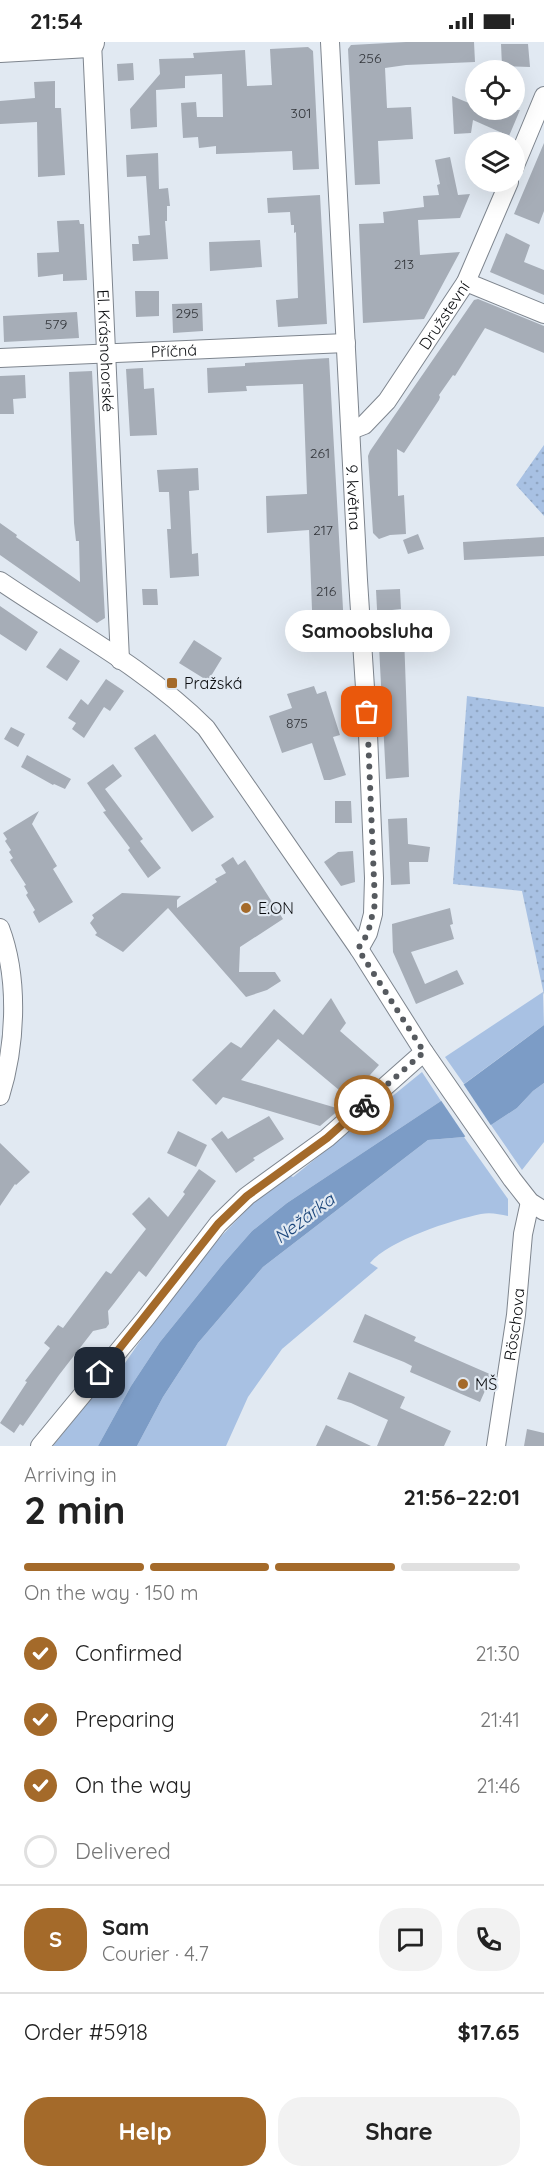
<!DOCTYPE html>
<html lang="en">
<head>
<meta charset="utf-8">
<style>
  body { margin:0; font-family:Quicksand,sans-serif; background:#f2f2f2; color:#222; height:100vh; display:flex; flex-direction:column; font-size:22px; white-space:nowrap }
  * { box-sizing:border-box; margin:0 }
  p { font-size:20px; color:#767676 }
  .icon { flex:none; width:33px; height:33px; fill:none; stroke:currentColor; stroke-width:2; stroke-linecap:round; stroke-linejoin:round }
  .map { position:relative; height:1404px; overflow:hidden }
  .panel { display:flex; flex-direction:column; background:#fff; flex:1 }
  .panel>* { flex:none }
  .controls { position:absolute; left:465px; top:18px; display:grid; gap:12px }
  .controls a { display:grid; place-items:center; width:60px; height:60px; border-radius:50%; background:#fff; box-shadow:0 6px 24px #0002; font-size:30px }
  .pin { position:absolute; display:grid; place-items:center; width:51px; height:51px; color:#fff; margin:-26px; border-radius:12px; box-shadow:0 3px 9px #0006 }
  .courier { position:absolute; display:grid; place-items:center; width:60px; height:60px; margin:-30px; border:4px solid #a46a2a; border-radius:50%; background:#fff; color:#222; box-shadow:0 2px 8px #0007 }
  .bubble { position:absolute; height:42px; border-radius:21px; background:#fff; box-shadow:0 6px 24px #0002; font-size:20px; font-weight:700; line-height:42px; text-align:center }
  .headline em { font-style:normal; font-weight:700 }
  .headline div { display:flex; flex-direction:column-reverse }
  .headline { display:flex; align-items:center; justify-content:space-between; height:102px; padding:0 24px }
  h1 { font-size:39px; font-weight:700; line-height:45px }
  .bar { display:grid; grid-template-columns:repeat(4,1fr); gap:9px 6px; align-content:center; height:72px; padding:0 24px }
  .bar i { height:8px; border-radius:4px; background:#e0e0e0 }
  .bar .active { background:#a46a2a }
  .bar p { grid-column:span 4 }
  .line { display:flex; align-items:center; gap:15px; padding:0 24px; border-top:2px solid #e0e0e0 }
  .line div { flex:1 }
  .round { display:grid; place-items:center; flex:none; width:63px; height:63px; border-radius:24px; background:#f2f2f2 }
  ol { padding:0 24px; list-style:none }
  li { display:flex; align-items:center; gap:18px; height:66px }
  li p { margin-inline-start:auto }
  li .icon { padding:6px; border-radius:50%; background:#a46a2a; color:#fff; stroke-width:4 }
  li:last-child { color:#767676 }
  li i { width:33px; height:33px; border:3px solid #e0e0e0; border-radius:50% }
  .primary-button { display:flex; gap:12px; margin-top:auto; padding:12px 24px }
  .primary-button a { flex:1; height:69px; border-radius:24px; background:#a46a2a; color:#fff; font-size:24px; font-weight:700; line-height:69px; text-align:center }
  .primary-button a+a { background:#f2f2f2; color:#222 }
  .status { display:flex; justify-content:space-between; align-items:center; height:42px; padding:0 30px; background:#fff; direction:ltr }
  .status svg { height:16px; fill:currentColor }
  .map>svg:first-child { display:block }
  .grass { fill:url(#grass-dots) }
  .green { fill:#a8c1e3 }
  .water { fill:#7c9cc6 }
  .pier { fill:#e1e9f2 }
  .building { fill:#a6adb7 }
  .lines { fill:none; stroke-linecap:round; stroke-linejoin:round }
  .street-casing { stroke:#7e858e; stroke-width:20 }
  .primary-casing { stroke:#7e858e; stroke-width:32 }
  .street { stroke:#fff; stroke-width:18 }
  .primary { stroke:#fff; stroke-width:30 }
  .done { stroke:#565a5f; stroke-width:6; stroke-dasharray:0 10.8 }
  .route { stroke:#a46a2a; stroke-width:8 }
  .poi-dot { fill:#a46a2a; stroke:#e1e9f2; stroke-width:2 }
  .labels { text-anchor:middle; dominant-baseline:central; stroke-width:4.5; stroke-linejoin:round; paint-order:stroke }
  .number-label { font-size:14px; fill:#32353a }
  .street-label { font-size:16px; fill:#0b0d10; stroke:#e1e9f2 }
  .poi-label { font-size:16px; fill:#0b0d10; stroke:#e1e9f2; text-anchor:start }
  .water-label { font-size:18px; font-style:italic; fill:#1a457a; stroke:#e1e9f2 }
</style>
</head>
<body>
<div class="status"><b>21:54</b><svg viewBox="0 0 49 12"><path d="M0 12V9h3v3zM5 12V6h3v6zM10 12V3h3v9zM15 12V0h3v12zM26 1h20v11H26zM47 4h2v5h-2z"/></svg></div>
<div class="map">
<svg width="544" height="1404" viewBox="0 0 544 1404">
  <defs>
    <pattern id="grass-dots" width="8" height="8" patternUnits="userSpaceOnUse" patternTransform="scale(1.5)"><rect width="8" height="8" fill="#a8c1e3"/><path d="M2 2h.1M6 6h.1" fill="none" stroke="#8fa5c2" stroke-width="1.8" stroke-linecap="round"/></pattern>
  </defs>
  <rect width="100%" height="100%" fill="#e1e9f2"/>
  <path class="grass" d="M544 403V474L516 443Z
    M467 654 544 665V953L522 849 453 842Z"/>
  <path class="green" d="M543 950 544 983 464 1042 445 1015Z
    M422 1030 441 1059 287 1161 252 1189 223 1222 160 1300 131 1344 98 1404H53L102 1343 112 1340 160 1270 211 1205 252 1162 289 1133 293 1135Z
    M544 1041V1100L522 1128 491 1083 517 1066 533 1049Z
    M464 1095 508 1157V1174C499 1172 490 1170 481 1172 452 1178 389 1198 370 1221L378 1226 282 1307 248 1355 226 1404H137L163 1355 198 1301 263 1225 428 1098Z"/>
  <path class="water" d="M544 983V1041L533 1049 517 1066 491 1083 464 1095 428 1098 263 1225 198 1301 163 1355 137 1404H98L131 1344 160 1300 223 1222 252 1189 287 1161 444 1057Z"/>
  <path class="pier" d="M462 1040 492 1085 467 1097 440 1057Z"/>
  <path class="building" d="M406 0H474L475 20 406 23 385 26 387 66 411 65 413 97 378 99 380 142 355 143 348 7 351 3Z
    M501 2H528L530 25 502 24Z
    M308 5 313 9 319 127 293 128 292 109 216 112V104L199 106 198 95 183 96 181 61 196 60 197 75H223L222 32 185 34V46L156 48 157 85 131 87 130 67 160 32 159 17 194 16 193 11 245 8 247 44 272 43 270 7Z
    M133 21 134 38 118 39 117 22Z
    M55 39V66H61L65 133 38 135 37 80 0 82V59L35 56 34 40Z
    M452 54 476 64V68H520L509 94 473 78 471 91 454 92Z
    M544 101V169L539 182 514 172Z
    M158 111 159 147 168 146 170 164H167V179H165L168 217 133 219 132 202H139L138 194 150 193 146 134 127 135 126 113Z
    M450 115 458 153 470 152 460 176 418 178 420 213 460 210 424 277 363 281 359 182 384 181 383 170 424 165 423 154 439 153 437 143 440 142 435 118Z
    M320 153 327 282 278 285 276 258 298 256 296 190 294 191V183H291L290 170 268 171 267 156Z
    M79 178 80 182H84L87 238 63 239V232L38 235 37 211 59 210 57 179Z
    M506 191 530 203 524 220 544 228V253L490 230Z
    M260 198 262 225 210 229 209 200Z
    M135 249H159V274L136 275Z
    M478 257 544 284V311L485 286 455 334 453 333 439 353 440 355 439 358 404 411 397 407 398 454 404 453 406 492 390 493 379 497 373 491 368 414 370 409 474 258Z
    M202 261 203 289 173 291 172 262Z
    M77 270 79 296 4 300 3 274Z
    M329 316 344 585 316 587 315 568H312L309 488 267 491 266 454 307 452 303 342 246 344 247 349 208 351 207 326 245 324V321Z
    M143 326 144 347 154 346 157 393 130 394 126 327Z
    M92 329 105 576 97 581 0 513V481L17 493 16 495 80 540 79 499H76L74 481 69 330Z
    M25 333 26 356 13 357 14 372H0V334Z
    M198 426 199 448 189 449 192 512 198 511 199 534 170 536 167 487H171L169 450H159L157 428Z
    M418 492 424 507 408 512 403 498Z
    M544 495V514L464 518 463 500Z
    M142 547H157L158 563H143Z
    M400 547 401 567 392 568 395 593H404L409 735 386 737 376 548Z
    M0 564 38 590 26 609 0 592Z
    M194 598 222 616 208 639 179 621Z
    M60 606 80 619 67 639 46 625Z
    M106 637 124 649 110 669 104 665 84 696 72 687 76 681 68 676 81 657 88 663Z
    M314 644 317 652 326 649 340 693 333 695 346 733 330 738H324L312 701 282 711 269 674 292 666 287 652Z
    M11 685 25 692 18 705 4 697Z
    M155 692 214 775 192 790 134 706Z
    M27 713 71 737 65 747 54 742 53 743 21 725Z
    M113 722 122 734 105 747 143 797 140 799 161 826 148 836 128 808 130 806 103 770 106 769 87 741Z
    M335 759H351L352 781H335Z
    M39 769 32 782 57 824 53 827 73 860 39 881 33 870 35 868 26 853 28 851 24 844 26 843 10 818 13 816 9 810 11 808 5 799 7 797 3 791Z
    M407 776 408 802 430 805 428 820H409L410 842 391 843 388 777Z
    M353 809 355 840 341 844 324 820 338 810Z
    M233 815 238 823 245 818 283 877 240 905 239 930H275L281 939 267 948 246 955 168 866 123 910 95 893 97 891 90 881 94 876 92 873 122 851 181 854 177 858V866L217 840 215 837 226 831 221 823Z
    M450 866 453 882 450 883 454 897 411 910 425 942 457 928 464 942 416 962 393 910 392 882Z
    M331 956 346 981 340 989 379 1023 361 1043 362 1045 351 1058 278 997 241 1038 340 1067 320 1084 223 1055 216 1063 192 1038 231 1000 241 1006 274 967 303 993Z
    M269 1074 284 1097 253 1116 255 1118 236 1131 211 1097 222 1089 228 1097Z
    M178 1089 207 1103 196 1125 167 1111Z
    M0 1101 30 1130 16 1143 15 1142 0 1164Z
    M199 1127 216 1139 146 1235 139 1229 112 1264 108 1269 109 1282 106 1286 93 1289 59 1333 23 1384 20 1382 14 1391 0 1381 27 1340 25 1339 50 1306 44 1301 58 1283 63 1286 106 1229 111 1232 146 1187 132 1172 149 1155 168 1175 185 1152 183 1150Z
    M365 1272 416 1295 414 1299 492 1333 480 1360 410 1330 412 1324 404 1320 353 1300Z
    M349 1330 405 1355 400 1366 451 1389 444 1404H377L388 1378 351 1361 337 1357Z
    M326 1383 371 1404H316Z
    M527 1387 544 1391V1404H524Z"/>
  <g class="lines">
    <g class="street-casing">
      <g id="street">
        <path id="s1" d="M92 0 120 618"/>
        <path id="s2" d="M330 0 358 538 368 692 374 836 373 872 368 891 359 907"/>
        <path d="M514 126 544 54"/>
        <path d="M466 240 544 272"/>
        <path id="s3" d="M0 316 346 301"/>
        <path id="s4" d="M351 388 364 383 387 359 466 240 509 140"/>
        <path d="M0 539C69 586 146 626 206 686L359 907 424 1010 512 1137 530 1160 544 1169"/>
        <path d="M0 886C19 936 16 1003 0 1054"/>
        <path d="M40 1404 145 1277 218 1182 247 1154 327 1096 424 1010"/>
        <path id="s5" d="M496 1404 516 1273 523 1192 530 1160"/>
      </g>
    </g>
    <g class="primary-casing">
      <path id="primary" d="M0 5 89 0"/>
    </g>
    <use href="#street" class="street"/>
    <use href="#primary" class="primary"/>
  </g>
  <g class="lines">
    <path class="done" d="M364 1063 424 1010 358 907 368 891 375 862 367 670"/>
    <path class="route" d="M100 1331 218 1182 247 1154 327 1096 364 1063"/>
  </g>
  <g class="poi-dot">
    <rect x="166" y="635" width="12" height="12" rx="3"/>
    <circle cx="246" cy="866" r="6"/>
    <circle cx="463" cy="1342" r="6"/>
  </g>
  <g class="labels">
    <g class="number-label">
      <text x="370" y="16">256</text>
      <text x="301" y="71">301</text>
      <text x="404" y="222">213</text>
      <text x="187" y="271">295</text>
      <text x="56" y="282">579</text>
      <text x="320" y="411">261</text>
      <text x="323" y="488">217</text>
      <text x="326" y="549">216</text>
      <text x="297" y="681">875</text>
    </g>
    <g class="street-label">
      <text stroke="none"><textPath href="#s4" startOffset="150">Družstevní</textPath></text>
      <text stroke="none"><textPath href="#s3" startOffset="174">Příčná</textPath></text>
      <text stroke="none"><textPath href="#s1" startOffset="309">El. Krásnohorské</textPath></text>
      <text stroke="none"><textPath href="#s2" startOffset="456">9. května</textPath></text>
      <text stroke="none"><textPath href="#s5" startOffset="123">Röschova</textPath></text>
    </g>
    <g class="poi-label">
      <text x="184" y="641">Pražská</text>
      <text x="258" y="866">E.ON</text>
      <text x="475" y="1342">MŠ</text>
    </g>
    <g class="water-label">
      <text transform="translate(304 1176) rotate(-37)">Nežárka</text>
    </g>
  </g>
</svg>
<div class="controls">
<a><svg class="icon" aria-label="locate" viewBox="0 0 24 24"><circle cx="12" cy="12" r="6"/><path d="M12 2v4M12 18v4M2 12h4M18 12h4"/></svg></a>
<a><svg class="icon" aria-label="layers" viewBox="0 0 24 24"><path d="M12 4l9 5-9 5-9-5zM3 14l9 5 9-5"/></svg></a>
</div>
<div class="pin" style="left:367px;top:670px;background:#ea580c"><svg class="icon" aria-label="bag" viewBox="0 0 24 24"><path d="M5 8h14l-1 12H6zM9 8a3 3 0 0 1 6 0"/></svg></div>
<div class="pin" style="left:100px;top:1331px;background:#1f2937"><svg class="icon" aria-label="home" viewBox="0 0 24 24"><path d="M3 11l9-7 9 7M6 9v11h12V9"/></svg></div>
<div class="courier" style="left:364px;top:1063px"><svg class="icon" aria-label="bike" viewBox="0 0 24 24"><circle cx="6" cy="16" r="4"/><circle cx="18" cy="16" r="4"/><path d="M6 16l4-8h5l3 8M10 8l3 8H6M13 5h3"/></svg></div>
<div class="bubble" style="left:285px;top:568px;width:165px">Samoobsluha</div>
</div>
<section class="panel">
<div class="headline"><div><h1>2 min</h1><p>Arriving in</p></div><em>21:56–22:01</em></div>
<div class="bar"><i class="active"></i><i class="active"></i><i class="active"></i><i></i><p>On the way · 150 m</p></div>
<ol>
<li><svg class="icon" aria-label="check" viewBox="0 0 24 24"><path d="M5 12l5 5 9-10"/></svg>Confirmed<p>21:30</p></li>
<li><svg class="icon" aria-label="check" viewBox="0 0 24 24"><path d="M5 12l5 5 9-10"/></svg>Preparing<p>21:41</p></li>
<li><svg class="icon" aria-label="check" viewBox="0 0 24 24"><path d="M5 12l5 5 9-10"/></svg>On the way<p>21:46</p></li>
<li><i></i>Delivered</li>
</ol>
<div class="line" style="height:108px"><b class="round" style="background:#a46a2a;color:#fff">S</b><div><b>Sam</b><p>Courier · 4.7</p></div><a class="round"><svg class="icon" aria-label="chat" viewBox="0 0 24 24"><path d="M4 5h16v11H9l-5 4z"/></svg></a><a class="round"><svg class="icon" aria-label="phone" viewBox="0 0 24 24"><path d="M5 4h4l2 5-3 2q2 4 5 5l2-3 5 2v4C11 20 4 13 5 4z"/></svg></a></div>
<div class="line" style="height:78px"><div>Order #5918</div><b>$17.65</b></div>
<div class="primary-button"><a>Help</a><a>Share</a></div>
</section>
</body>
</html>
